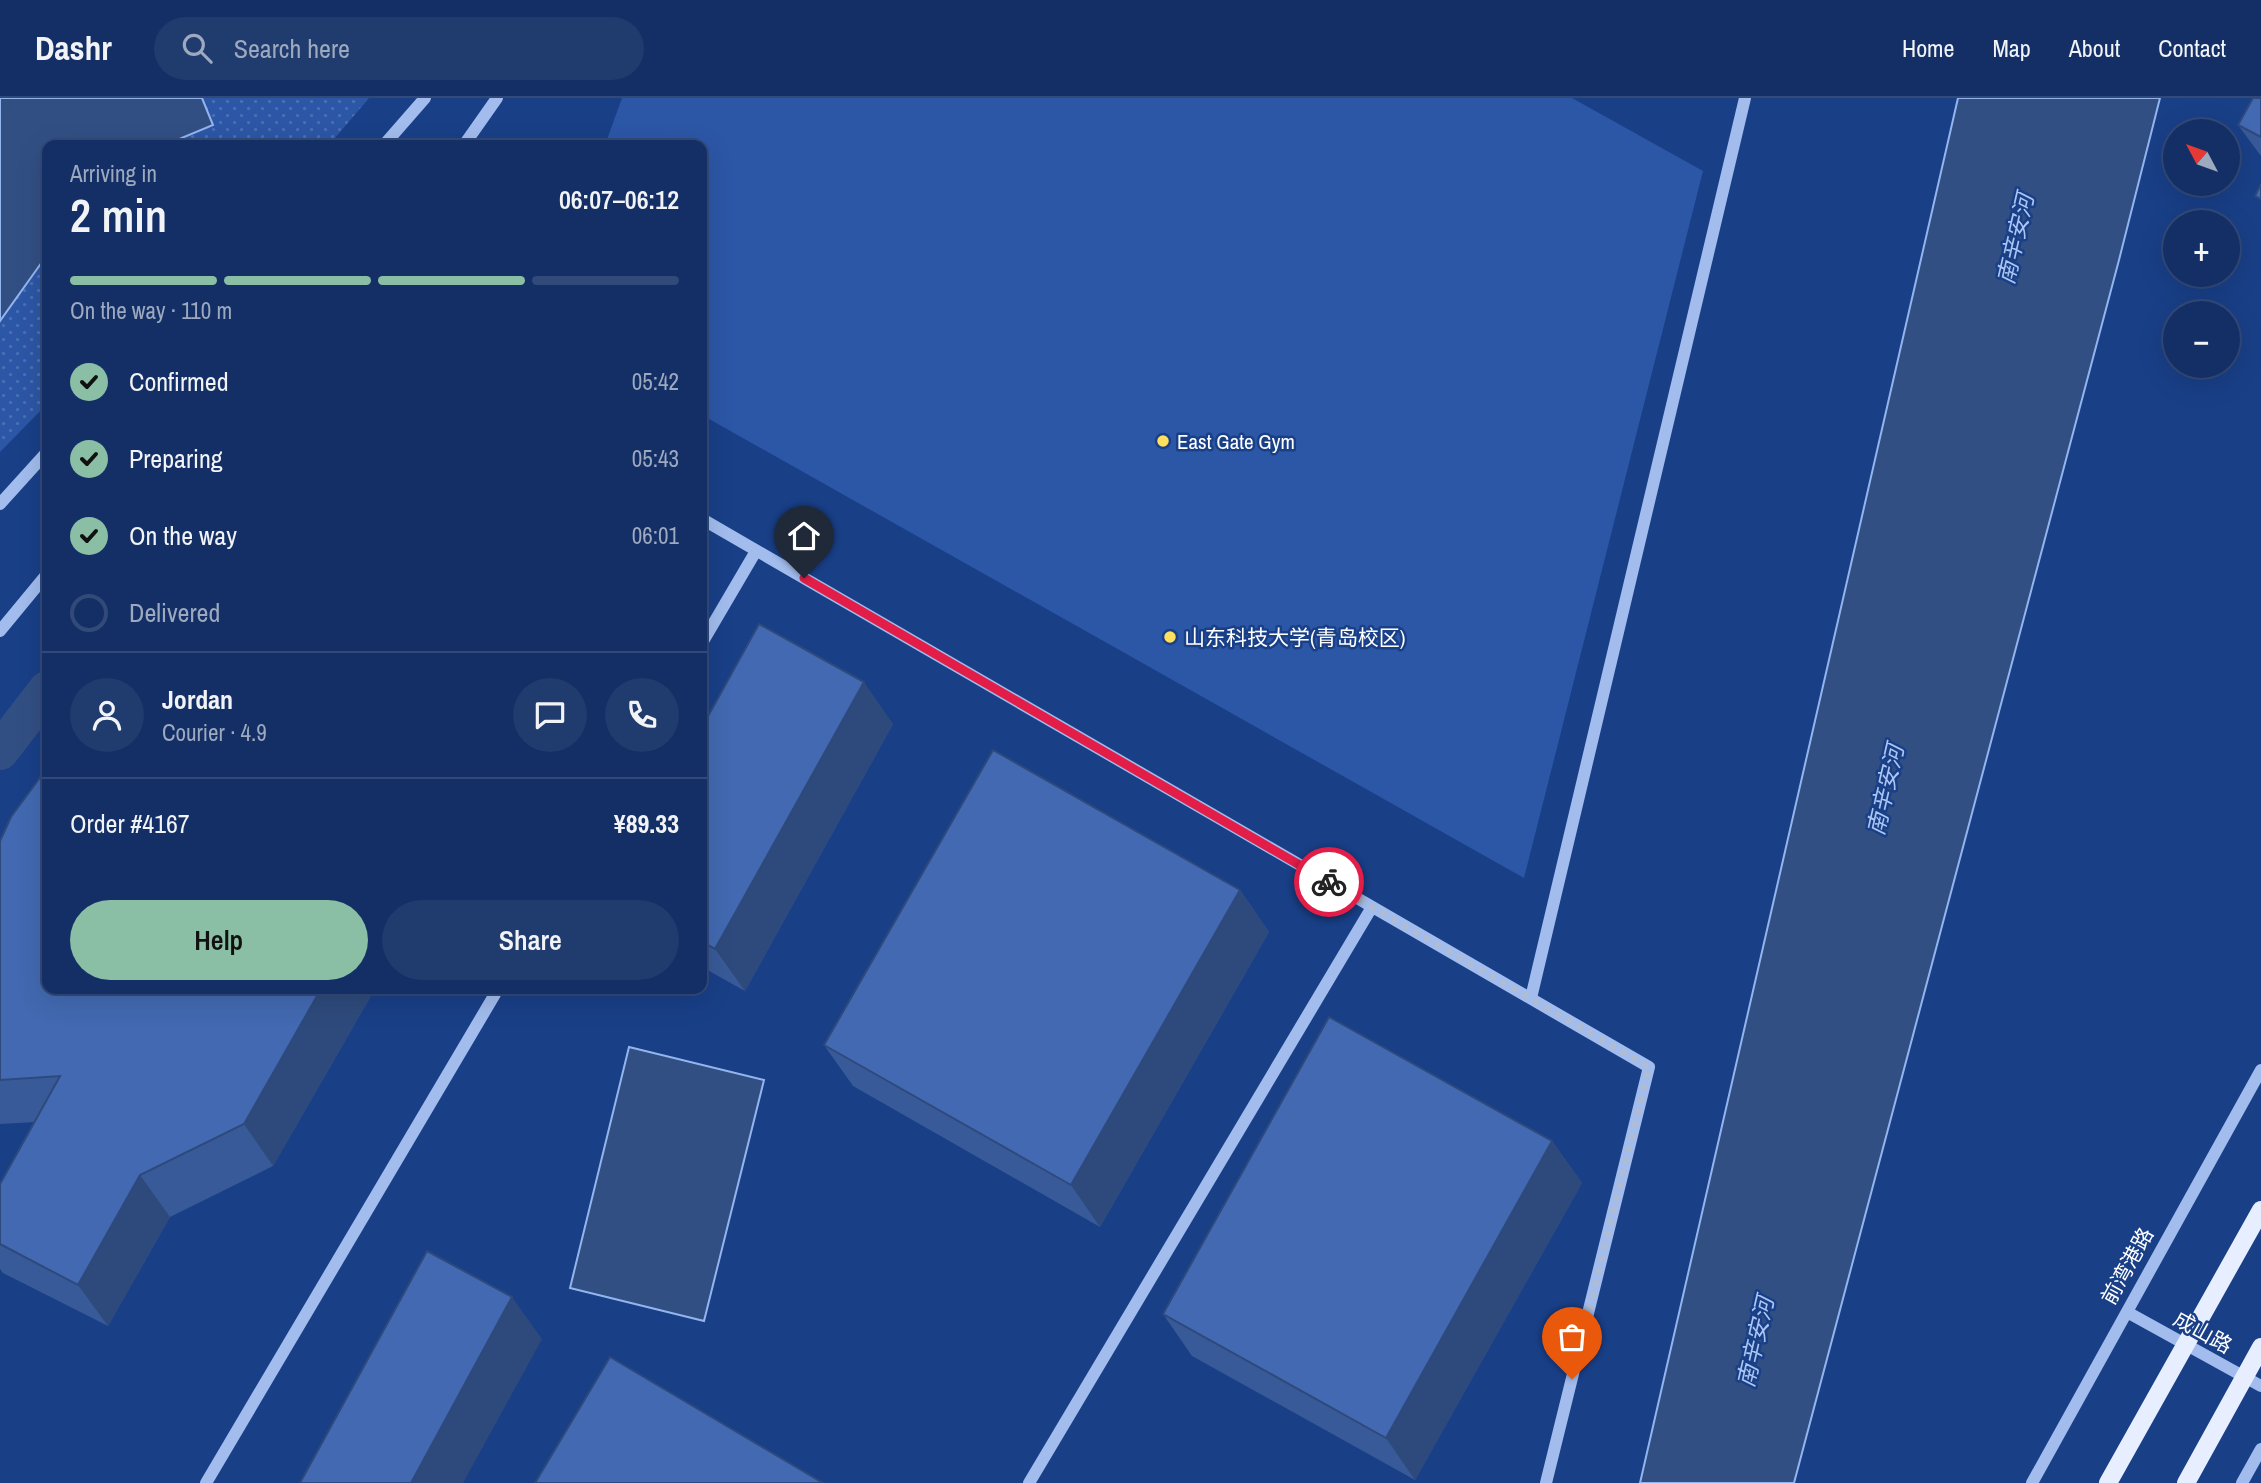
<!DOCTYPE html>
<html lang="en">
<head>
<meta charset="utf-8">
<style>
  body { margin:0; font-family:"Archivo Narrow","Noto Sans SC",sans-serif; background:#203b6e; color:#f1f3f6; height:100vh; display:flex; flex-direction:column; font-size:26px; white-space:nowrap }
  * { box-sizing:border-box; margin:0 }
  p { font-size:23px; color:#9da9bf }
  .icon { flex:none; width:38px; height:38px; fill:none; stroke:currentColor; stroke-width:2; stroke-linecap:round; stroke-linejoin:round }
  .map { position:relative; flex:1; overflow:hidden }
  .side { position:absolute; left:42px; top:42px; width:665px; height:854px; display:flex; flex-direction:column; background:#132f65; border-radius:14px; box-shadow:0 7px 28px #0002,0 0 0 2px #324a79 }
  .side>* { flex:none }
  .needle { width:46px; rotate:311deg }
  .controls { position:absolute; left:2163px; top:21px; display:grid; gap:14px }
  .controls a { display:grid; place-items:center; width:77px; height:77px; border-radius:50%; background:#132f65; box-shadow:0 7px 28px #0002,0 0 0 2px #324a79; font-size:35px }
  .pin { position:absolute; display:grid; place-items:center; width:60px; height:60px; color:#fff; margin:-72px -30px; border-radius:50% 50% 50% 0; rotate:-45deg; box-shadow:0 0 7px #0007 }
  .pin .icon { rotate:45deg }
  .courier { position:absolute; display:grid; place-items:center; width:70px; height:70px; margin:-35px; border:5px solid #e11d48; border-radius:50%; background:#fff; color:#222; box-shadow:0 2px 9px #0007 }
  .summary em { font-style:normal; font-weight:600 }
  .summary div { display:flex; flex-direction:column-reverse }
  .summary { display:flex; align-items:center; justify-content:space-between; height:119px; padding:0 28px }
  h1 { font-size:46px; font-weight:600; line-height:52px }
  .bar { display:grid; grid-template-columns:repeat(4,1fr); gap:10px 7px; align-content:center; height:84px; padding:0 28px }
  .bar i { height:9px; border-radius:5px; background:#324a79 }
  .bar .selected { background:#8abfa5 }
  .bar p { grid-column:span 4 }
  .line { display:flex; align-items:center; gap:18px; padding:0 28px; border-top:2px solid #324a79 }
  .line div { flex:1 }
  .round { display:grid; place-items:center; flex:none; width:74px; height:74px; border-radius:37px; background:#203b6e }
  ol { padding:0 28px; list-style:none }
  li { display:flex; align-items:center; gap:21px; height:77px }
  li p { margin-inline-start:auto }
  li .icon { padding:7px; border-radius:50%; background:#8abfa5; color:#111; stroke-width:4 }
  li:last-child { color:#9da9bf }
  li i { width:38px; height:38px; border:4px solid #324a79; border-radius:50% }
  .button { display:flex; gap:14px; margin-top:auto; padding:14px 28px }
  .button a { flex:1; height:80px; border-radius:42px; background:#8abfa5; color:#111; font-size:28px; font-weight:600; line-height:80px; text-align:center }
  .button a+a { background:#203b6e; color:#f1f3f6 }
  header { display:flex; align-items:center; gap:42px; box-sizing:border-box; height:98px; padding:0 35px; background:#132f65; border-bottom:2px solid #324a79 }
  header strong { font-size:33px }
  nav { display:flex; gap:38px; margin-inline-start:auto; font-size:24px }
  .search { width:490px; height:63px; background:#203b6e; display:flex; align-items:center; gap:18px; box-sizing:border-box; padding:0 24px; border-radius:38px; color:#9da9bf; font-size:26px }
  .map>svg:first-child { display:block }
  .grass { fill:#2c57a6 }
  .park { fill:url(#park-dots) }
  .water { fill:#324f84; stroke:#93b5ef; stroke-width:2 }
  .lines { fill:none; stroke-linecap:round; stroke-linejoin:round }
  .canal { stroke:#324f84; stroke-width:38 }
  .minor { stroke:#a1bced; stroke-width:12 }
  .major { stroke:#e7eeff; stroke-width:18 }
  .wall { fill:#395a98 }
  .shaded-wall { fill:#2e4a7c }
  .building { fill:#4269b1; stroke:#2e4a7c; stroke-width:2 }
  .done { stroke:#aebcd5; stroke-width:7; stroke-dasharray:0 12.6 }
  .route { stroke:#e11d48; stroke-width:9 }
  .poi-dot { fill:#ffdf5d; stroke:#193f87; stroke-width:2.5 }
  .labels { text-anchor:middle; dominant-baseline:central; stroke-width:5; stroke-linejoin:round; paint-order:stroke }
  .poi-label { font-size:21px; fill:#fff; stroke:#193f87; text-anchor:start }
  .street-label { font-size:21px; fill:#fff; stroke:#193f87 }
  .water-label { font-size:23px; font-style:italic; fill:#acc6f4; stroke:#193f87 }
</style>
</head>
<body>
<header>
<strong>Dashr</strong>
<div class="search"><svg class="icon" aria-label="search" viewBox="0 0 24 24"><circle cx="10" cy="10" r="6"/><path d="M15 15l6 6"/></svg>Search here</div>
<nav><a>Home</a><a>Map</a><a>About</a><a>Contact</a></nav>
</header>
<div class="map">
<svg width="2261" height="1385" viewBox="0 0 2261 1385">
  <defs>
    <pattern id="park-dots" width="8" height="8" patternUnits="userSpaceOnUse" patternTransform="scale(1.75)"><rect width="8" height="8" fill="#2c57a6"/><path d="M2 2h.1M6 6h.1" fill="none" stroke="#4c70b3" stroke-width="1.8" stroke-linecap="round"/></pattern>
  </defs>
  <rect width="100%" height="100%" fill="#193f87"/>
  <path class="grass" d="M622 0H1572L1703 73 1524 780 702 317V47H605Z"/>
  <path class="park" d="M0 0H369L329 47H47V306L0 354Z"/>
  <path class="water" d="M0 0H202L213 27 165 47H47V157L0 223Z
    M1958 0H2160L2119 162 1794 1385H1640Z
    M629 949 764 982 704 1223 570 1190Z"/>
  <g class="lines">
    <path class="canal" d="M0 653 47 592"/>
    <path class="minor" d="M384 47 425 0
      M464 47 497 0
      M0 406 47 354
      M702 421 1649 969 1546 1385
      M0 533 47 476
      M702 545 756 453
      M1531 900 1745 0
      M2127 1214 2261 1288
      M206 1385 498 891
      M1029 1385 1372 809
      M2032 1385 2261 972
      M2242 1385 2261 1351"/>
    <path class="major" d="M2108 1385 2261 1112
      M2186 1385 2261 1249"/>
  </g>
  <path class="wall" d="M2261 0V58L2238 27Z
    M893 626 745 893 702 869V629Z
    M0 743 47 891H375L273 1068 170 1119 108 1228 3 1175 0 1171V1086L35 1024 0 1026Z
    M1240 792 1269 834 1100 1129 853 988 824 947Z
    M1552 1043 1582 1085 1415 1382 1192 1258 1163 1216Z"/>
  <path class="shaded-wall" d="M864 584 893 626 745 893 715 851Z
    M1240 792 1269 834 1100 1129 1071 1087Z
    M321 891H375L273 1068 244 1026Z
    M1552 1043 1582 1085 1415 1382 1386 1340Z
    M140 1077 170 1119 108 1228 78 1187Z
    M512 1199 542 1241 463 1385H411Z"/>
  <path class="building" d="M2253 0H2261V39L2238 27Z
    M2261 86V101L2255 98Z
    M759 526 864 584 715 851 702 844V629Z
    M993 652 1240 792 1071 1087 824 947Z
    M47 670V891H321L244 1026 140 1077 78 1187 0 1146V1086L60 978 0 982V743L11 719Z
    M1329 919 1552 1043 1386 1340 1163 1216Z
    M427 1153 512 1199 411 1385H300Z
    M610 1259 823 1385H535Z"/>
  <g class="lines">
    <path class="done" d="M1329 784 1649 969 1572 1281"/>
    <path class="route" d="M804 480 1329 784"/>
  </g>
  <g class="poi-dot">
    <circle cx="1163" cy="343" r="7"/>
    <circle cx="1170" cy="539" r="7"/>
  </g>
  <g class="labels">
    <g class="poi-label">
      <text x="1177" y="343">East Gate Gym</text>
      <text x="1184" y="539">山东科技大学(青岛校区)</text>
    </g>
    <g class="street-label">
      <text transform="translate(2127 1168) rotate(-61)">前湾港路</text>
      <text transform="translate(2203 1234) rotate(29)">成山路</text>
    </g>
    <g class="water-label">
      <text transform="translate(2015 141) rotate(-77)">南辛安河</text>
      <text transform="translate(1885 692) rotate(-77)">南辛安河</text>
      <text transform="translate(1755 1244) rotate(-77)">南辛安河</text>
    </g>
  </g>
</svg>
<div class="controls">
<a><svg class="needle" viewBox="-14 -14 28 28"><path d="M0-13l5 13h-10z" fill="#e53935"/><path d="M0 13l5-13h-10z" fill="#9da9bf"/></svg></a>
<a>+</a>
<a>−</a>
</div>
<div class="pin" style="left:1572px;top:1281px;background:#ea580c"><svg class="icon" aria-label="bag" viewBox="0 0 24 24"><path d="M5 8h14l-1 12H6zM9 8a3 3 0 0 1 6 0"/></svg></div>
<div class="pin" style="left:804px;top:480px;background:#1f2937"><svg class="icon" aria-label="home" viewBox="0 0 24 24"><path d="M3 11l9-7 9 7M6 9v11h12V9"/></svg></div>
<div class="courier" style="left:1329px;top:784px"><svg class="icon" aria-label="bike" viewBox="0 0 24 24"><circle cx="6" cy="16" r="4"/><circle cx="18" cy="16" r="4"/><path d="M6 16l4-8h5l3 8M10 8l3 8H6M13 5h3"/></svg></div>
<section class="side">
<div class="summary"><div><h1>2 min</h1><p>Arriving in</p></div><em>06:07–06:12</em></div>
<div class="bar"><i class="selected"></i><i class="selected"></i><i class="selected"></i><i></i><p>On the way · 110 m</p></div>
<ol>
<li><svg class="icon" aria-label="check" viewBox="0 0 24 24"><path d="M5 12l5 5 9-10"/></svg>Confirmed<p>05:42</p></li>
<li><svg class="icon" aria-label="check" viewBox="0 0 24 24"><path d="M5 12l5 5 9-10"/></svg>Preparing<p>05:43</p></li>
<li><svg class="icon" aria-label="check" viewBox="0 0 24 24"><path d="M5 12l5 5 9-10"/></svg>On the way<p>06:01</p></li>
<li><i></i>Delivered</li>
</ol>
<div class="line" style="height:126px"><a class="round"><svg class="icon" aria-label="person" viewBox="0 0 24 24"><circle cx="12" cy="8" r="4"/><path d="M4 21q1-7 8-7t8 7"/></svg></a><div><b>Jordan</b><p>Courier · 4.9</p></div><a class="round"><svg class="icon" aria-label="chat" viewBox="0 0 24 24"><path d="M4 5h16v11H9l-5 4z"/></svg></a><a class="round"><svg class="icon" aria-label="phone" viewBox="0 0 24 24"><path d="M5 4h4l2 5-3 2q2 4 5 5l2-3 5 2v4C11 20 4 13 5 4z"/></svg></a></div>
<div class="line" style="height:91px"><div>Order #4167</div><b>¥89.33</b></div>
<div class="button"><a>Help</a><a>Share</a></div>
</section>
</div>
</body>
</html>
